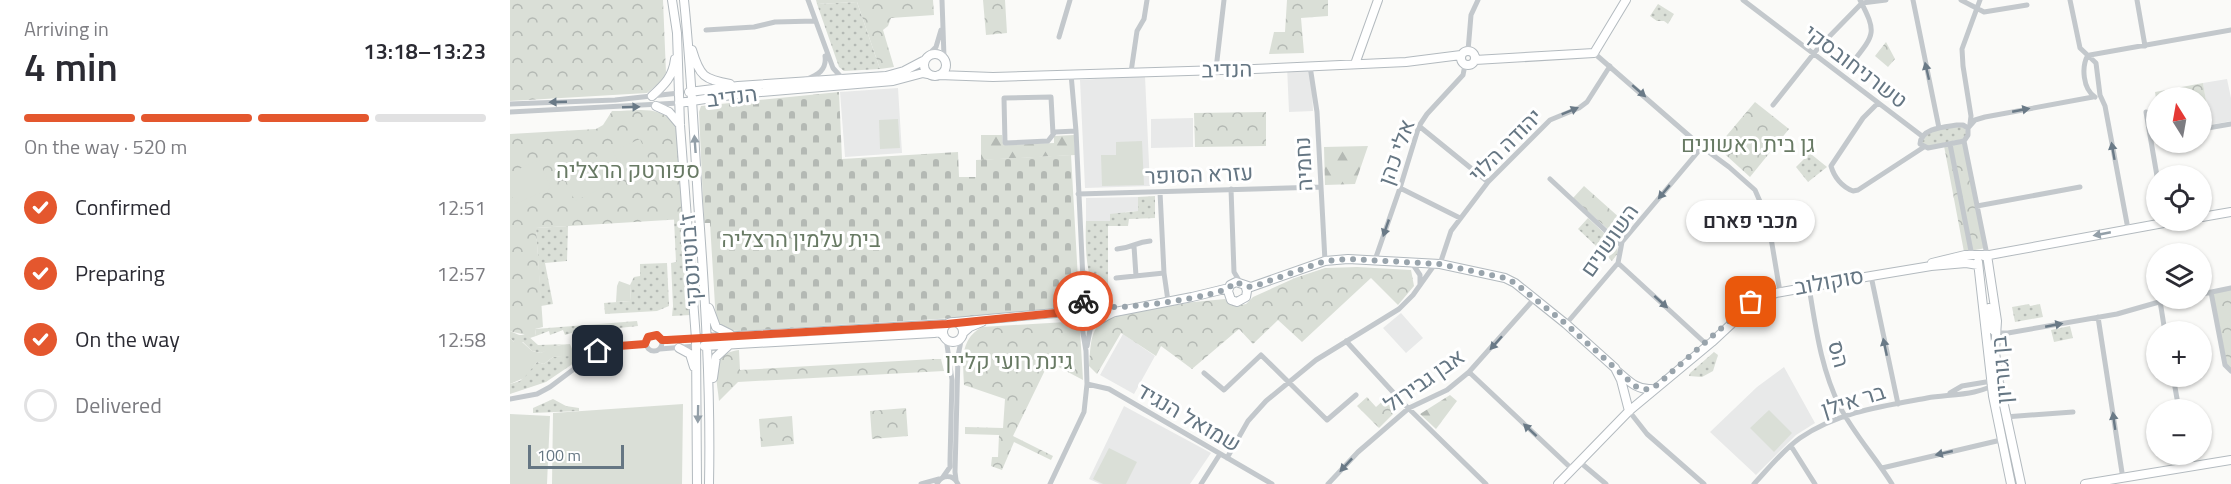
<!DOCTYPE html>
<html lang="en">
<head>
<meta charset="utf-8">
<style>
  body { margin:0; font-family:"Titillium Web",Heebo,sans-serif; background:#f7f7f7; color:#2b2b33; height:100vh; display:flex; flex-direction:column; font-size:22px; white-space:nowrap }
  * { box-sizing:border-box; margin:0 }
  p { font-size:20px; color:#7c7c81 }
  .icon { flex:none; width:33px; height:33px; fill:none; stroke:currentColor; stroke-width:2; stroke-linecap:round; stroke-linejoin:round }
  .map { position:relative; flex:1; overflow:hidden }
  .details { display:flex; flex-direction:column; background:#fff; width:510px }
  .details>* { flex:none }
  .needle { width:39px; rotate:349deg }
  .tools { position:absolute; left:1636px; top:87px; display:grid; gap:12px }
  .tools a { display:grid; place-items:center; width:66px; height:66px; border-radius:50%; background:#fff; box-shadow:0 2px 4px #0004; font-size:30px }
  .scale { position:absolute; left:18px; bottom:15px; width:96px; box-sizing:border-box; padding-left:6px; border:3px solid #657683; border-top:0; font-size:16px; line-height:21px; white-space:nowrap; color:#657683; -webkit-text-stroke:4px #fff; paint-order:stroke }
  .pin { position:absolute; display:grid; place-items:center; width:51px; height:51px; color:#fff; margin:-26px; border-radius:12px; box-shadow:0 3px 9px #0006 }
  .courier { position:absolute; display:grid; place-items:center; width:60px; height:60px; margin:-30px; border:4px solid #e4572e; border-radius:50%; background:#fff; color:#222; box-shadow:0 2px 8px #0007 }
  .bubble { position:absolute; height:42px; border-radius:21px; background:#fff; box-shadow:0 2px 4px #0004; font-size:20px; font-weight:600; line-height:42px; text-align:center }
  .headline em { font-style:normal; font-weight:600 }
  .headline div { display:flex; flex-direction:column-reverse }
  .headline { display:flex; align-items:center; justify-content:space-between; height:102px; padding:0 24px }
  h1 { font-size:39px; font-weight:600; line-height:45px }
  .bar { display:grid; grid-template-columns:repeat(4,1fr); gap:9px 6px; align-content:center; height:72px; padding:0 24px }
  .bar i { height:8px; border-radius:4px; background:#e1e1e2 }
  .bar .active { background:#e4572e }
  .bar p { grid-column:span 4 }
  ol { padding:0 24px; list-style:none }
  li { display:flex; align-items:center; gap:18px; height:66px }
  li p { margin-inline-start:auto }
  li .icon { padding:6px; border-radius:50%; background:#e4572e; color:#fff; stroke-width:4 }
  li:last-child { color:#7c7c81 }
  li i { width:33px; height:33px; border:3px solid #e1e1e2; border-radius:50% }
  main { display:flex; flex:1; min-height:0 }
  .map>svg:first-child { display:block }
  .built { fill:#e8e9e9 }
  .grass { fill:url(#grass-dots) }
  .forest { fill:url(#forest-firs) }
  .cemetery { fill:url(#cemetery-stones) }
  .park { fill:url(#park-crowns) }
  .garden { fill:#dadfd7 }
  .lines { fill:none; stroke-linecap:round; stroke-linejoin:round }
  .secondary-casing { stroke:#b3babf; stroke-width:10 }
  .street { stroke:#c3c8cc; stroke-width:5 }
  .secondary { stroke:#fff; stroke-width:8 }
  .oneway { fill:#6a7a87 }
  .oneway2 { fill:#939fa8 }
  .done { stroke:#99a4ac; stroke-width:6; stroke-dasharray:0 10.8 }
  .route { stroke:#e4572e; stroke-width:8 }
  .labels { text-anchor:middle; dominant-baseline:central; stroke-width:6; stroke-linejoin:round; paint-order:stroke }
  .street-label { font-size:22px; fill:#657683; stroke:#fff }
  .park-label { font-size:22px; fill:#687a64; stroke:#fff }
</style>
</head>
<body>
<main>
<section class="details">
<div class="headline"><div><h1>4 min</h1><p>Arriving in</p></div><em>13:18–13:23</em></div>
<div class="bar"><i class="active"></i><i class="active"></i><i class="active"></i><i></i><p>On the way · 520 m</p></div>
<ol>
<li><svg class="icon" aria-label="check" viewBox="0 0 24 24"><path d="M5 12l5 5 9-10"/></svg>Confirmed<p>12:51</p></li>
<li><svg class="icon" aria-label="check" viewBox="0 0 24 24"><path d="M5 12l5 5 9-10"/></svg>Preparing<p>12:57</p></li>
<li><svg class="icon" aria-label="check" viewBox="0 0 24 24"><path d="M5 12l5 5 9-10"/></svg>On the way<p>12:58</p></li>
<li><i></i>Delivered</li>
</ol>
</section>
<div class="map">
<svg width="1721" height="484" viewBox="0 0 1721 484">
  <defs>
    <pattern id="grass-dots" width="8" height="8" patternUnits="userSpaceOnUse" patternTransform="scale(1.5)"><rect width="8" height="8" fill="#dadfd7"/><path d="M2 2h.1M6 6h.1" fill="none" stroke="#b4b9b4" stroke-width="1.8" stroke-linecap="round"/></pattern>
    <pattern id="forest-firs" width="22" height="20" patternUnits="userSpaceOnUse" patternTransform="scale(1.5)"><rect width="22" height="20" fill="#dadfd7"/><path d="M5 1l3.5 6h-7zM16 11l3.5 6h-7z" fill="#b4b9b4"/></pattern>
    <pattern id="cemetery-stones" width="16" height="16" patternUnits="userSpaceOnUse" patternTransform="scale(1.5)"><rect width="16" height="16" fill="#dadfd7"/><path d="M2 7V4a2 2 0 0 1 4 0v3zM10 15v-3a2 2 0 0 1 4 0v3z" fill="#b4b9b4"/></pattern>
    <pattern id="park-crowns" width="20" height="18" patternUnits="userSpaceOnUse" patternTransform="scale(1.5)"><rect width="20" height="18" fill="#dadfd7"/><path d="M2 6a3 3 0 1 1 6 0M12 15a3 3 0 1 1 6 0" fill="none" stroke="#b4b9b4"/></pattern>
  </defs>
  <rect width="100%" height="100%" fill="#fafaf8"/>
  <path class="built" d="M801 65 803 111 779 112 777 66Z
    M635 76 640 186 575 188 570 80Z
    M1717 79 1721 98V121L1700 125 1693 83Z
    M388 88 392 153 335 157 330 92Z
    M683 118V147L641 148V119Z
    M628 197V211L615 212V214L600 221H576V198Z
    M891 313 913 338 896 353 873 328Z
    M613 334 645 356 624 394 590 375Z
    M1274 367 1305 423 1286 435 1246 475 1200 432 1247 387Z
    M614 406 701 453 680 484H590L579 479Z"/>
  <path class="grass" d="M347 2 370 69 334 71 329 67 307 4Z
    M1148 4 1164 14 1158 24 1154 21H1147L1140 16Z
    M1455 125 1457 138 1414 147 1410 138 1416 132Z
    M1296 150 1317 167 1298 182 1286 167 1294 159Z
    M645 196V218L619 219 618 226H598V310L594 309C576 281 575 254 576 221H600V214L628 211V197Z
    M1078 218 1107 245 1108 253 1102 261 1068 229Z
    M164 219H174L181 315 162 316 163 306 161 263 166 262Z
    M58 226 57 261 35 263 43 304 31 306 26 228Z
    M157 263 159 306 147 311 95 314 94 303 121 301 120 285 124 277 130 276V264Z
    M1519 304 1520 306 1530 304 1533 317 1505 322 1502 307Z
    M127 321 128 326 80 331 70 335 68 331 55 335 53 330 40 335 39 331 26 336 25 329Z
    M1560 326 1563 338 1544 342 1541 330Z
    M0 331 9 335H17L28 345 60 344 49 345 31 353 22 351 13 342H4L0 338Z
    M1204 352 1208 355 1203 371 1192 377 1179 376 1180 373Z
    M52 356H65L67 361 36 382 0 394V384L10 381 27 362 34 364 43 357Z
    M43 399 56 406 69 408V411L23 413V408Z"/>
  <path class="forest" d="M471 135H492L493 145 544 143V136L564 135 565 155 471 160Z
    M858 146 845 184 815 185 814 147Z
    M940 395 947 401 926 429 910 414Z"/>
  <path class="cemetery" d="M329 92 332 159 448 152 449 177H466V160L561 155 569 297 564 304 549 310 444 318 229 331 214 330 206 322 200 223H194L189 112 191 106Z"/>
  <path class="park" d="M0 0H153L156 73 153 80 137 93 0 101Z
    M306 0H423L424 15 381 18 378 26 373 30 384 67 370 69 347 2 307 4Z
    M473 0H495L497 33 476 35Z
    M777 0H818V16L791 18 794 53 759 54 764 32H775Z
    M1376 42 1385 59 1378 67 1365 56Z
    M1693 83 1698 112 1692 113V98H1647V105L1645 92Z
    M1245 102 1279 129 1240 177 1207 147Z
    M102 111C129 111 149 104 167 126L174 219 26 228 33 327 25 329 26 336 20 338C16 334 6 333 0 331V134L86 129 93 125Z
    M756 112V146L685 147 684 113Z
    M1454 141 1476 248 1454 252 1434 146Z
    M1074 186 1120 227 1109 239 1063 198Z
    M847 267 901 270 904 286 888 305 861 278 792 342 768 320 743 344 729 329 682 369 651 346 646 356 611 333 587 374 579 366C581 345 579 325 601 316L684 302 715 299 725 306 736 304 743 297 785 278 815 268Z
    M1721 288V371L1718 369 1701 292Z
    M556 322 562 323 570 330 573 380 539 362 503 436 543 456 541 460 504 442 492 470 481 466 482 457H488L489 435 455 434V427L493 428 495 399 454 385C453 362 449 340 472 327Z
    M229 350 230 370 424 359H431L434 371 228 382 209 401C207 379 198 354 229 350Z
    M857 397 866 407 877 397 886 406V411L869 428 847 406Z
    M396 408 398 436 362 439 360 411Z
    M282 416 284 444 251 447 249 419Z"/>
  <path class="garden" d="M388 119 390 148 370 149 369 120Z
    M130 139 146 176 119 187 103 151Z
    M632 141 634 185 592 186 591 155H606V142Z
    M88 156 101 184 65 201 52 172Z
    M29 160 41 188 5 204 0 192V173Z
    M109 281 120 285 121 301 106 302 107 286Z
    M0 338 4 342 11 341 22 351 31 353 43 346 60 344 65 356 43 357 34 364 27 362 14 378 0 384Z
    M173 404 172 484H42L43 413Z
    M1259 410 1282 433 1264 452 1240 428Z
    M0 414 40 416 37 484H0Z
    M599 448 627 462 616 484H593L583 479Z"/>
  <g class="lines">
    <g class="secondary-casing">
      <path id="secondary" d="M162 0 167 33 170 125 186 339 187 484
        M174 0C181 67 184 134 188 201 195 295 201 389 199 484
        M182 50C190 77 194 79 220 84
        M951 58a7 7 0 1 1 14 0a7 7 0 1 1-14 0Z
        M414 65a11 11 0 1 1 22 0a11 11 0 1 1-22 0Z
        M965 60 1084 53 1116 0
        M845 64 868 0
        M429 75 483 77 744 69 896 62 951 55
        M179 92 228 86 376 76 394 71 413 61
        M142 96C154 85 163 77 165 59
        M169 103 228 94 383 81 413 73 418 74
        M146 106 159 112 170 125
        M1692 217 1721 212
        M1477 255 1487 321 1485 352 1489 382 1511 484
        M1474 256 1670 220
        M1468 262 1483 396 1501 484
        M1422 263 1455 255H1477
        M735 285 737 291 736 297 727 302 721 300 718 291 720 285 726 282 741 287 815 261 838 259 930 264 995 278 1005 283 1056 324 1105 368 1111 380 1119 411
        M199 308 206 327 220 334
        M1479 308 1482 329 1486 333
        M590 318 591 308 585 300H574C565 307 564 324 579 324 586 324 597 314 605 312L682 297 719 288
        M445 322 546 313 569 305
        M433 332a10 10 0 1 1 20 0a10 10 0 1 1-20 0Z
        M453 333 460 327 472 322
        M193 338 437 324
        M194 346 424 333 429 332 434 336
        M169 348 180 354 184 367
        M1107 371C1118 380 1126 390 1141 389
        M203 378 206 357 219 345
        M1048 484 1119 411 1202 342 1246 301 1266 293 1361 276 1421 266 1456 263 1468 265
        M1575 484 1721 460"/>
    </g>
    <path class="street" d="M298 0 323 68 332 78
      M432 0 434 57
      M1233 0 1412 136
      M1403 0 1429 128
      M1451 0 1474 12 1517 5
      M1560 0 1570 48 1586 63 1590 95 1595 106 1618 229
      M1627 0 1635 46
      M1352 3 1376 0
      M196 30 244 27 265 22 305 21
      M549 37 560 0
      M958 51 961 15 968 0
      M1084 53 1192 147 1219 167 1245 190 1258 220 1270 292
      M418 55 426 47 431 30
      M1578 55C1571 67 1573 89 1585 97
      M1580 55 1721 30
      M1342 63C1365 34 1367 33 1350 0
      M800 66 807 112 815 261
      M706 69 714 0
      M621 72 627 31 634 19 637 0
      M561 74 566 131 573 280V297L571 302
      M295 80C308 75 317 70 315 56
      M1368 103 1353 118 1321 166C1324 177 1332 187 1343 191L1348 190 1414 147
      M0 104 105 100 169 93
      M1263 105 1309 47 1352 3
      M0 112 169 103
      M1636 112 1647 176
      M1460 124 1461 116 1453 66 1452 49 1470 0
      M1447 125H1453L1458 128V135L1454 141 1418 148 1410 144C1411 128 1434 127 1447 125Z
      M909 126 978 182
      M1458 128 1465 120 1475 117 1583 97
      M1692 129 1721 124
      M543 134 541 97 494 98 495 143 538 141 545 132 566 131
      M1454 141 1477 255
      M1440 144 1461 251
      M1040 179 1111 245
      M890 188 950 218
      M721 189 724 272 730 282
      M650 192 654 273 658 301
      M568 194 811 187
      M1467 206 1570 187
      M624 246 626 276
      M607 249C623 248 625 242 640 241
      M865 260 890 188 909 126 917 114 953 75 955 65
      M902 263 910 275V284
      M1108 263 1194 342H1202
      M930 264 941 231 978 182 1040 120 1069 108 1077 102 1100 66
      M575 273 579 291 585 300
      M1361 276 1388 404
      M606 278 654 273
      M1299 287C1306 329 1311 369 1330 407 1344 434 1366 458 1382 484
      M1701 292 1715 365 1721 371
      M1692 294 1721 288
      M1650 301 1655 332
      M1588 317 1613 479
      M1056 324 1108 263 1112 242 1192 147
      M1486 333H1498L1607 314 1663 298
      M136 343a8 8 0 1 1 16 0a8 8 0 1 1-16 0Z
      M152 341 186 339
      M836 341 893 403 976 484
      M577 346 580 330 585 322
      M150 349 186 346
      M959 372 1063 470
      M694 373 714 390 751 355 817 420 846 395
      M1663 376 1669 410
      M577 384 599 389 762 484
      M1440 393 1452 386 1482 381
      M0 399 27 394 40 387 88 351 109 346 135 344
      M1119 411 1137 434 1194 484
      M1495 417 1563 412
      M1281 446 1305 484
      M1676 454 1678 468
      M717 458 738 421 756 401 806 360 889 309 903 295 925 264
      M1071 463 1096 484
      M1372 468 1491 440
      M433 477 440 467V461L442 380 436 338
      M446 480 445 472 448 356 452 336
      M411 484 429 479
      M427 484C432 474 443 474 448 484
      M540 484 574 412 577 384 576 351 571 321
      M691 484 710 454
      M818 484 848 452 899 408 937 390 959 372 1024 299
      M1244 484C1258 469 1273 450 1290 438 1328 412 1373 406 1417 398 1441 394 1468 396 1489 382"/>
    <use href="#secondary" class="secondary"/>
  </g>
  <defs><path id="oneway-solid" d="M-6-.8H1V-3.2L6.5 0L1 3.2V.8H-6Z" transform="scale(1.5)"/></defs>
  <g class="oneway">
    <use href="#oneway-solid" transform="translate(1417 71) rotate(-103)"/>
    <use href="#oneway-solid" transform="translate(1129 91) rotate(41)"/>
    <use href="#oneway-solid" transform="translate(48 102) rotate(178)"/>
    <use href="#oneway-solid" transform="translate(121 107) rotate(-2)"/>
    <use href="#oneway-solid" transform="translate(1511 110) rotate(-11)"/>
    <use href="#oneway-solid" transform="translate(1060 111) rotate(-22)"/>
    <use href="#oneway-solid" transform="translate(1603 151) rotate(-100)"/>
    <use href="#oneway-solid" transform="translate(1154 192) rotate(130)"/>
    <use href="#oneway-solid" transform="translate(876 228) rotate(109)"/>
    <use href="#oneway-solid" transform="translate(1151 302) rotate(42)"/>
    <use href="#oneway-solid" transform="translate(1544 325) rotate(-11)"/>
    <use href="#oneway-solid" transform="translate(986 343) rotate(132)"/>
    <use href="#oneway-solid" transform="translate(1375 347) rotate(-102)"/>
    <use href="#oneway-solid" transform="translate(1604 421) rotate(-98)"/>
    <use href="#oneway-solid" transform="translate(1020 430) rotate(-137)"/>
    <use href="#oneway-solid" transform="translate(1434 453) rotate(167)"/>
    <use href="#oneway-solid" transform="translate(836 465) rotate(133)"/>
  </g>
  <g class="oneway2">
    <use href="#oneway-solid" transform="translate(185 144) rotate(-94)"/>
    <use href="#oneway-solid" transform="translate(1592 234) rotate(169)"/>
    <use href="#oneway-solid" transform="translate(188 414) rotate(91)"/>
  </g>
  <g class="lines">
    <path class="done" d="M573 301C585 297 591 307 603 307 623 308 703 297 718 288 721 286 723 284 726 282L738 287 745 286 815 261 838 259 930 264 995 278 1005 283 1056 324 1125 386C1134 390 1139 391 1147 385L1241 302"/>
    <path class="route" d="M88 351 109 346 135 344 138 337 147 335 152 340H157L437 324 546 313 560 309 573 301"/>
  </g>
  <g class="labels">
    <g class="street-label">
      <text transform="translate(1346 66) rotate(37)">טשרניחובסקי</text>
      <text transform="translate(717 69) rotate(-1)">הנדיב</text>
      <text transform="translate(222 96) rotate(-7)">הנדיב</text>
      <text transform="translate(995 145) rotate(-45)">יהודה הלוי</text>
      <text transform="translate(886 152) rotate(-70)">אלי כהן</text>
      <text transform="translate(793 164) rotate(-93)">נחמיה</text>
      <text transform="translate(689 174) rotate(-2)">עזרא הסופר</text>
      <text transform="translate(1099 240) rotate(-55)">השושנים</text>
      <text transform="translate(180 260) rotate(-94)">ז'בוטינסקי</text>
      <text transform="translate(1319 281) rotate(-10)">סוקולוב</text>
      <text transform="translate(1329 354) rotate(75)">הס</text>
      <text transform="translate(1491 370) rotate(-95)">בן גוריון</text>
      <text transform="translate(914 380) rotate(-35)">אבן גבירול</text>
      <text transform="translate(1343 400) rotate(-17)">בר אילן</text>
      <text transform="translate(679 417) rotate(30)">שמואל הנגיד</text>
    </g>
    <g class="park-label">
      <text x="1238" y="144">גן בית ראשונים</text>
      <text x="118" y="170">ספורטק הרצליה</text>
      <text x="291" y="239">בית עלמין הרצליה</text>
      <text x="499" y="361">גינת רועי קליין</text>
    </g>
  </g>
</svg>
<div class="tools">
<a><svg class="needle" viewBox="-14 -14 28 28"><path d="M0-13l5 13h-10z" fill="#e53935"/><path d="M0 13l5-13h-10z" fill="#7c7c81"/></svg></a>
<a><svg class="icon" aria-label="locate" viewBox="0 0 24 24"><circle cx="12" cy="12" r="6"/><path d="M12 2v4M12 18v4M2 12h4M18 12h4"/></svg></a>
<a><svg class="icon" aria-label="layers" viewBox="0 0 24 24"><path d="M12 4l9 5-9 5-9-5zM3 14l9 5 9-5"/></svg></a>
<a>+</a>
<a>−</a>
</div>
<div class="scale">100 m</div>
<div class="pin" style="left:1241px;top:302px;background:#ea580c"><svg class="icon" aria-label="bag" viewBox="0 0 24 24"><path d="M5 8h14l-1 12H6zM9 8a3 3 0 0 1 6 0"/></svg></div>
<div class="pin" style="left:88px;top:351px;background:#1f2937"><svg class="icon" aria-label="home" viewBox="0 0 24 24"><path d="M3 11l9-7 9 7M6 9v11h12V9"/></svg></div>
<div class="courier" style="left:573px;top:301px"><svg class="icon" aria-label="bike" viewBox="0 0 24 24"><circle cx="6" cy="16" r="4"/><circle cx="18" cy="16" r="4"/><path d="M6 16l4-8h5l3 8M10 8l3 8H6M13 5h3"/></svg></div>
<div class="bubble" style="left:1176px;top:200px;width:129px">מכבי פארם</div>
</div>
</main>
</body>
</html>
